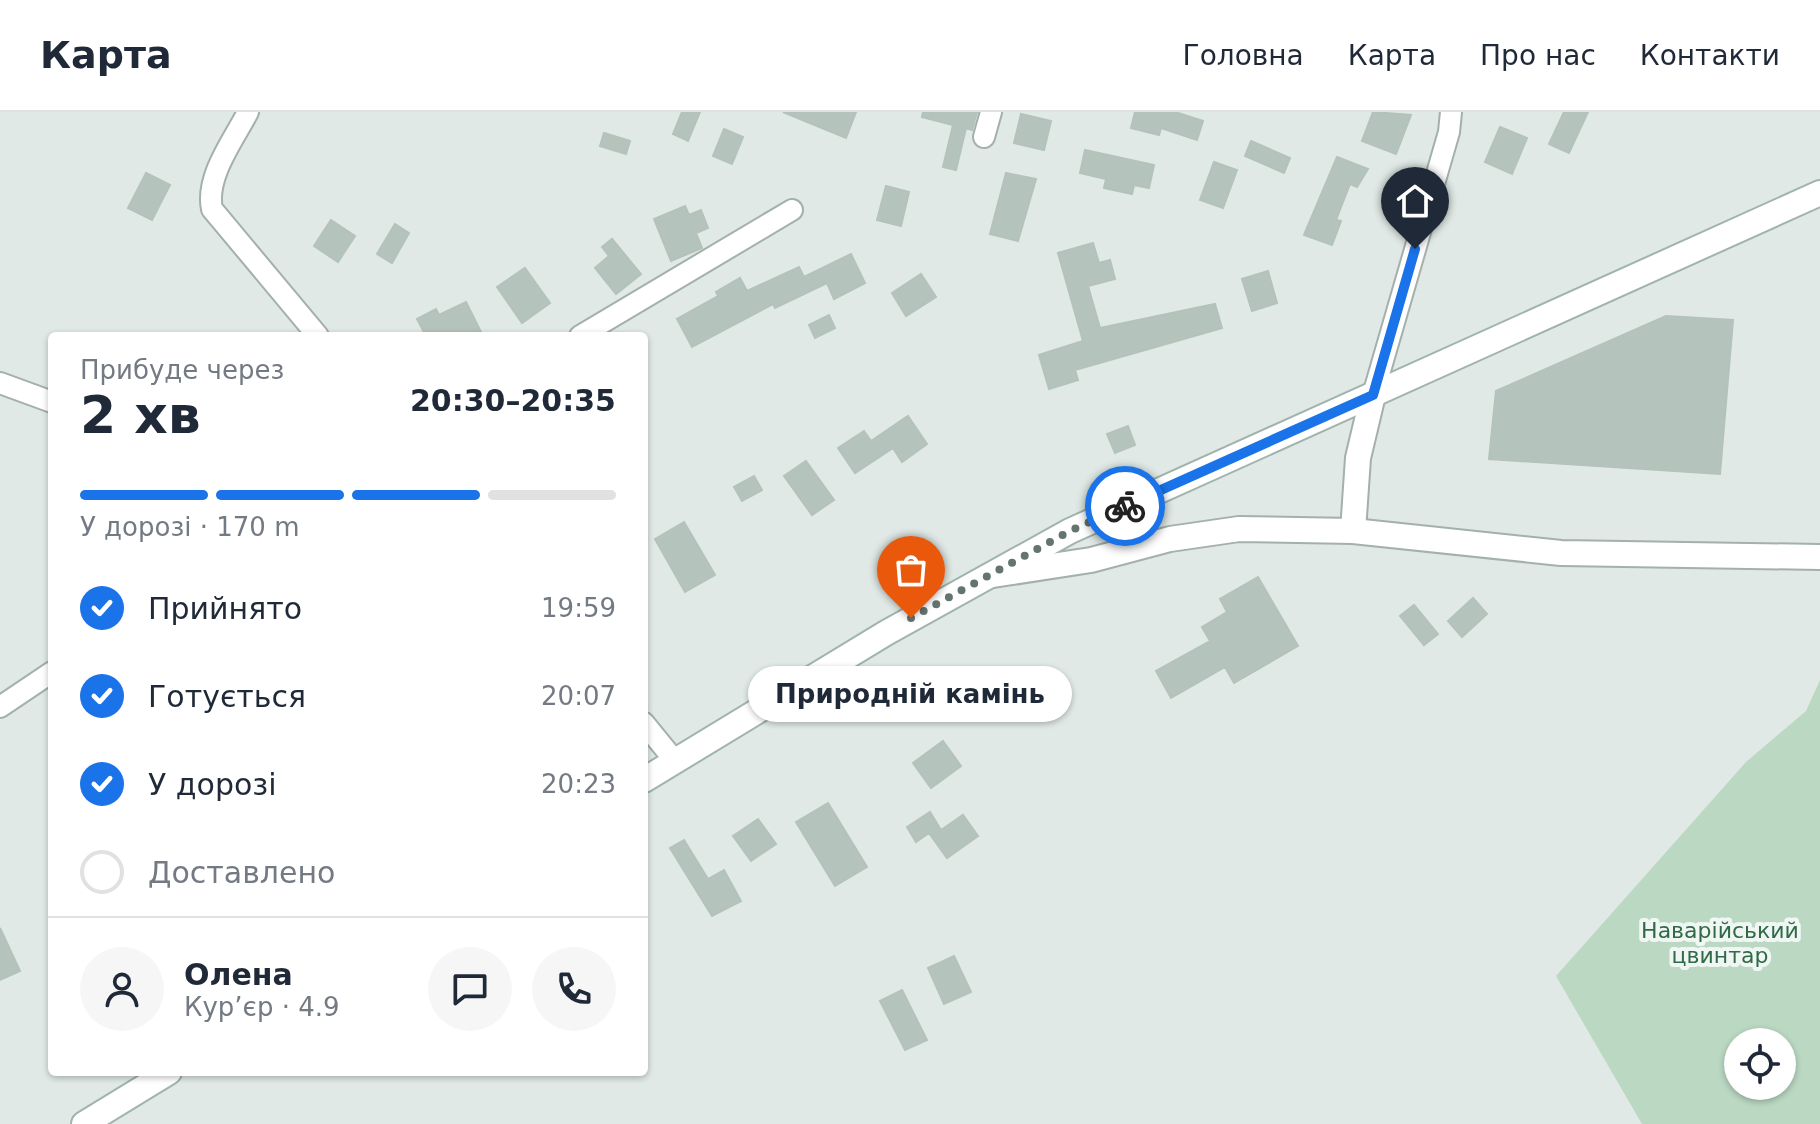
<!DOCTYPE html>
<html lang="uk">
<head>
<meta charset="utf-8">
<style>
  body { margin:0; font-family:"DejaVu Sans",sans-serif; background:#f6f6f7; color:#1f2937; height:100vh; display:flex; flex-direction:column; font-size:30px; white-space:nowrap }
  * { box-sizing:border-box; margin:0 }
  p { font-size:26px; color:#747a83 }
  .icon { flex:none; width:44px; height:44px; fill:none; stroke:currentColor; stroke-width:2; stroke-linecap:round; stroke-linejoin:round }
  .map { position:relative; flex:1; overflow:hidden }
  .drawer { position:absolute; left:48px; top:220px; width:600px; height:744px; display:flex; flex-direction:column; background:#fff; border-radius:8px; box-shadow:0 2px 6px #0004 }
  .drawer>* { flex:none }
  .fabs { position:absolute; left:1724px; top:916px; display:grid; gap:16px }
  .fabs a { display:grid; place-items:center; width:72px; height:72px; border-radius:50%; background:#fff; box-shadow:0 2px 6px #0004; font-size:40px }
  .pin { position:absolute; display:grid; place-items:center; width:68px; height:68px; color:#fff; margin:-82px -34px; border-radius:50% 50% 50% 0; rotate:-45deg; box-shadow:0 0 8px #0007 }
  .pin .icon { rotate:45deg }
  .courier { position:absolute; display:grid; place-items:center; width:80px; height:80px; margin:-40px; border:6px solid #1a73e8; border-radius:50%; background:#fff; color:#222; box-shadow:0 2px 10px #0007 }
  .bubble { position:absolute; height:56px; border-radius:28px; background:#fff; box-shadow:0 2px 6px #0004; font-size:26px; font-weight:800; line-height:56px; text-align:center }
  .overview em { font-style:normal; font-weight:800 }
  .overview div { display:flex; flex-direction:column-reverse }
  .overview { display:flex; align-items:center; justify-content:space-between; height:136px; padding:0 32px }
  h1 { font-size:52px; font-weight:800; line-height:60px }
  .bar { display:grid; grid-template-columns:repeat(4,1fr); gap:12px 8px; align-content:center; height:96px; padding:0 32px }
  .bar i { height:10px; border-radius:6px; background:#e0e1e3 }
  .bar .current { background:#1a73e8 }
  .bar p { grid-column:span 4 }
  .line { display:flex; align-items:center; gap:20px; padding:0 32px; border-top:2px solid #e0e1e3 }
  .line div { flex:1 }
  .round { display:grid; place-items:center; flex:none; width:84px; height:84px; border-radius:42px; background:#f6f6f7 }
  ol { padding:0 32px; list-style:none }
  li { display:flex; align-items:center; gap:24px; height:88px }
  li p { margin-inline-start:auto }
  li .icon { padding:8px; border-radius:50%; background:#1a73e8; color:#fff; stroke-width:4 }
  li:last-child { color:#747a83 }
  li i { width:44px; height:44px; border:4px solid #e0e1e3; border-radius:50% }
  header { display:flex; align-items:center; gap:48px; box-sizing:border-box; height:112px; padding:0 40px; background:#fff; border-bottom:2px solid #e0e1e3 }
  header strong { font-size:38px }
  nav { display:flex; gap:44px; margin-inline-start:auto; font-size:28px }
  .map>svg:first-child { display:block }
  .green { fill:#bad8c2; fill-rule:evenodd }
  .building { fill:#b5c3bd; stroke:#b3c2bb; stroke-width:2 }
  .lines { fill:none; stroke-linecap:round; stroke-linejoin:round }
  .minor-casing { stroke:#a3b0ab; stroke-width:24 }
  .tertiary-casing { stroke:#a3b0ab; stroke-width:28 }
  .secondary-casing { stroke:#a0b3ac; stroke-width:28 }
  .minor { stroke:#fff; stroke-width:20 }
  .tertiary { stroke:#fff; stroke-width:24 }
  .secondary { stroke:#fff; stroke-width:24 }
  .done { stroke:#647570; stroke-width:8; stroke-dasharray:0 14.4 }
  .route { stroke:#1a73e8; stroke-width:10 }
  .labels { text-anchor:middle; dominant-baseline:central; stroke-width:8; stroke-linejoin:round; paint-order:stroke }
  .park-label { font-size:22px; fill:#316a46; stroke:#eff6f3 }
</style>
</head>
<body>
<header>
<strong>Карта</strong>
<nav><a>Головна</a><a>Карта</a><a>Про нас</a><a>Контакти</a></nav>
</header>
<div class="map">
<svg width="1820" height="1012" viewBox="0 0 1820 1012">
  <rect width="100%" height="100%" fill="#e0e9e5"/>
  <path class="green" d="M1820 568V1012H1642L1556 864 1746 650 1806 599ZM1738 930H1782V974H1738Z"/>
  <path class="building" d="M682 0H700L688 29 673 22Z
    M783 0H856L846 26Z
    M923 0H977L972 18 966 16 956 58 943 55 953 13 922 5Z
    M1135 0H1175L1203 9 1197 28 1161 16 1159 23 1131 16Z
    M1373 0 1411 3 1396 42 1362 29Z
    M1564 0H1588L1569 41 1549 32Z
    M1021 2 1051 9 1044 38 1014 31Z
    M1500 15 1527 26 1512 62 1485 50Z
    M724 17 743 25 732 52 713 44Z
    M604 21 630 29 626 42 600 34Z
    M1251 29 1290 46 1284 61 1245 44Z
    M1085 38 1154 53 1149 76 1134 73 1132 82 1104 76 1106 67 1080 61Z
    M1337 45 1368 57 1357 75 1350 72 1336 108 1341 109 1332 133 1304 123Z
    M1214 50 1237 58 1223 96 1200 88Z
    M146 61 170 73 152 108 128 96Z
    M1006 61 1036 67 1018 129 990 122Z
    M886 74 909 80 901 114 877 108Z
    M685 94 689 103 701 98 708 116 696 121 702 136 671 149 654 107Z
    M331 108 355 124 338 150 314 134Z
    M395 112 409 121 392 151 377 142Z
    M612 127 641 162 616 182 595 156 609 144 602 135Z
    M1093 131 1099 151 1110 148 1115 167 1088 174 1100 216 1215 192 1222 216 1075 258 1078 268 1049 277 1039 243 1083 229 1058 141Z
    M851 142 865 171 834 187 827 171 775 196 773 192 692 235 677 207 718 184 716 180 740 166 747 179 799 155 804 165Z
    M525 156 550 191 522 211 497 175Z
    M1268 159 1277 191 1252 199 1242 167Z
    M921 162 936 185 906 204 892 181Z
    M466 190 483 224H426L417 207 436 197 439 203Z
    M829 203 835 216 815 226 809 213Z
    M1666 204 1733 208 1720 362 1489 347 1496 279Z
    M908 304 927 332 902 350 893 336 855 361 838 336 864 319 871 329Z
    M1128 314 1135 333 1115 341 1107 322Z
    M806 349 834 388 812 403 784 364Z
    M754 364 762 378 742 389 734 375Z
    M684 410 715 463 685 480 655 427Z
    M1258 465 1298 534 1234 571 1225 555 1171 586 1156 559 1210 529 1202 515 1227 500 1220 487Z
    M1473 486 1487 502 1462 525 1448 509Z
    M1414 493 1438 522 1424 533 1400 504Z
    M943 629 961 654 931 676 913 651Z
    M828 691 867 755 835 774 796 710Z
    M930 700 941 718 963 703 978 724 947 746 929 721 916 730 907 715Z
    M758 707 776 732 751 749 733 724Z
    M684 728 708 767 724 758 741 789 712 804 670 736Z
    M0 816 20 859 0 868Z
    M954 844 971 880 944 892 928 856Z
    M902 878 927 928 905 938 880 889Z"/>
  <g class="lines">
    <g class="minor-casing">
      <path id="minor" d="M248 0C234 27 205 65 212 97L318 224
        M984 25 991 0
        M580 224 792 98
        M0 271 52 290
        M1373 283 1449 20 1451 0
        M0 595 52 560
        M644 611 675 649"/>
    </g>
    <g class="tertiary-casing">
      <path id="tertiary" d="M1353 419 1358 346 1373 283
        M993 463 1091 448 1170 427 1239 417 1353 419 1561 441 1820 445"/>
    </g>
    <g class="secondary-casing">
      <path id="secondary" d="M644 668 886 521 1070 419 1820 81
        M84 1012 169 960"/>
    </g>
    <use href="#minor" class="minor"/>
    <use href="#tertiary" class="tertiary"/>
    <use href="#secondary" class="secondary"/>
  </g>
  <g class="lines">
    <path class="done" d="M911 506 1070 419 1125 394"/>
    <path class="route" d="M1125 394 1373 283 1415 137"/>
  </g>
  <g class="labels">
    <g class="park-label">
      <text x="1720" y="818">Наварійський<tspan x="1720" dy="25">цвинтар</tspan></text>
    </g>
  </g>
</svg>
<div class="fabs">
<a><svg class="icon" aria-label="locate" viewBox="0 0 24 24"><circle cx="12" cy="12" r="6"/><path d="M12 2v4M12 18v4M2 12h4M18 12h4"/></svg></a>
</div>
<div class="pin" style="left:911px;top:506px;background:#ea580c"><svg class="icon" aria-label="bag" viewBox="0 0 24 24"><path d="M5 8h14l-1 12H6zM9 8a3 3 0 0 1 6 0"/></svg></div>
<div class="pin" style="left:1415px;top:137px;background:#1f2937"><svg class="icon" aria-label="home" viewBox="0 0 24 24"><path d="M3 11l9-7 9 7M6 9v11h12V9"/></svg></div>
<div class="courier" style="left:1125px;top:394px"><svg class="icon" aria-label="bike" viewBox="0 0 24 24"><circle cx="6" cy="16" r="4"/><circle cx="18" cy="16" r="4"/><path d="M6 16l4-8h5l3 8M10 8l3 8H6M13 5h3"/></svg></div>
<div class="bubble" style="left:748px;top:554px;width:324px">Природній камінь</div>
<section class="drawer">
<div class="overview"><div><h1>2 хв</h1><p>Прибуде через</p></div><em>20:30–20:35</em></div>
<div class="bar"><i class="current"></i><i class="current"></i><i class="current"></i><i></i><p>У дорозі · 170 m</p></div>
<ol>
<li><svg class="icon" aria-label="check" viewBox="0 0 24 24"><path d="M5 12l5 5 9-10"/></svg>Прийнято<p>19:59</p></li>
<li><svg class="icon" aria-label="check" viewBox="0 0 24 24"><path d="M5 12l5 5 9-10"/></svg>Готується<p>20:07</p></li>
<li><svg class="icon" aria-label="check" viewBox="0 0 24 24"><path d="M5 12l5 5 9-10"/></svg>У дорозі<p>20:23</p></li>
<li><i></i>Доставлено</li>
</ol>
<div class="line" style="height:144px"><a class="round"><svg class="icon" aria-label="person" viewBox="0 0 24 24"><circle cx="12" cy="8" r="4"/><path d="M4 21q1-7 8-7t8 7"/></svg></a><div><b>Олена</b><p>Кур’єр · 4.9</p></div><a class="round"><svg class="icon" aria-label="chat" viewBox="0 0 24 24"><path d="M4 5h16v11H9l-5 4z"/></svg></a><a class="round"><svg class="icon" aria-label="phone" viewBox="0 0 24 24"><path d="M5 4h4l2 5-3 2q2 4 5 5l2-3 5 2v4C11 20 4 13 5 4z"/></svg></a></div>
</section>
</div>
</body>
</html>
